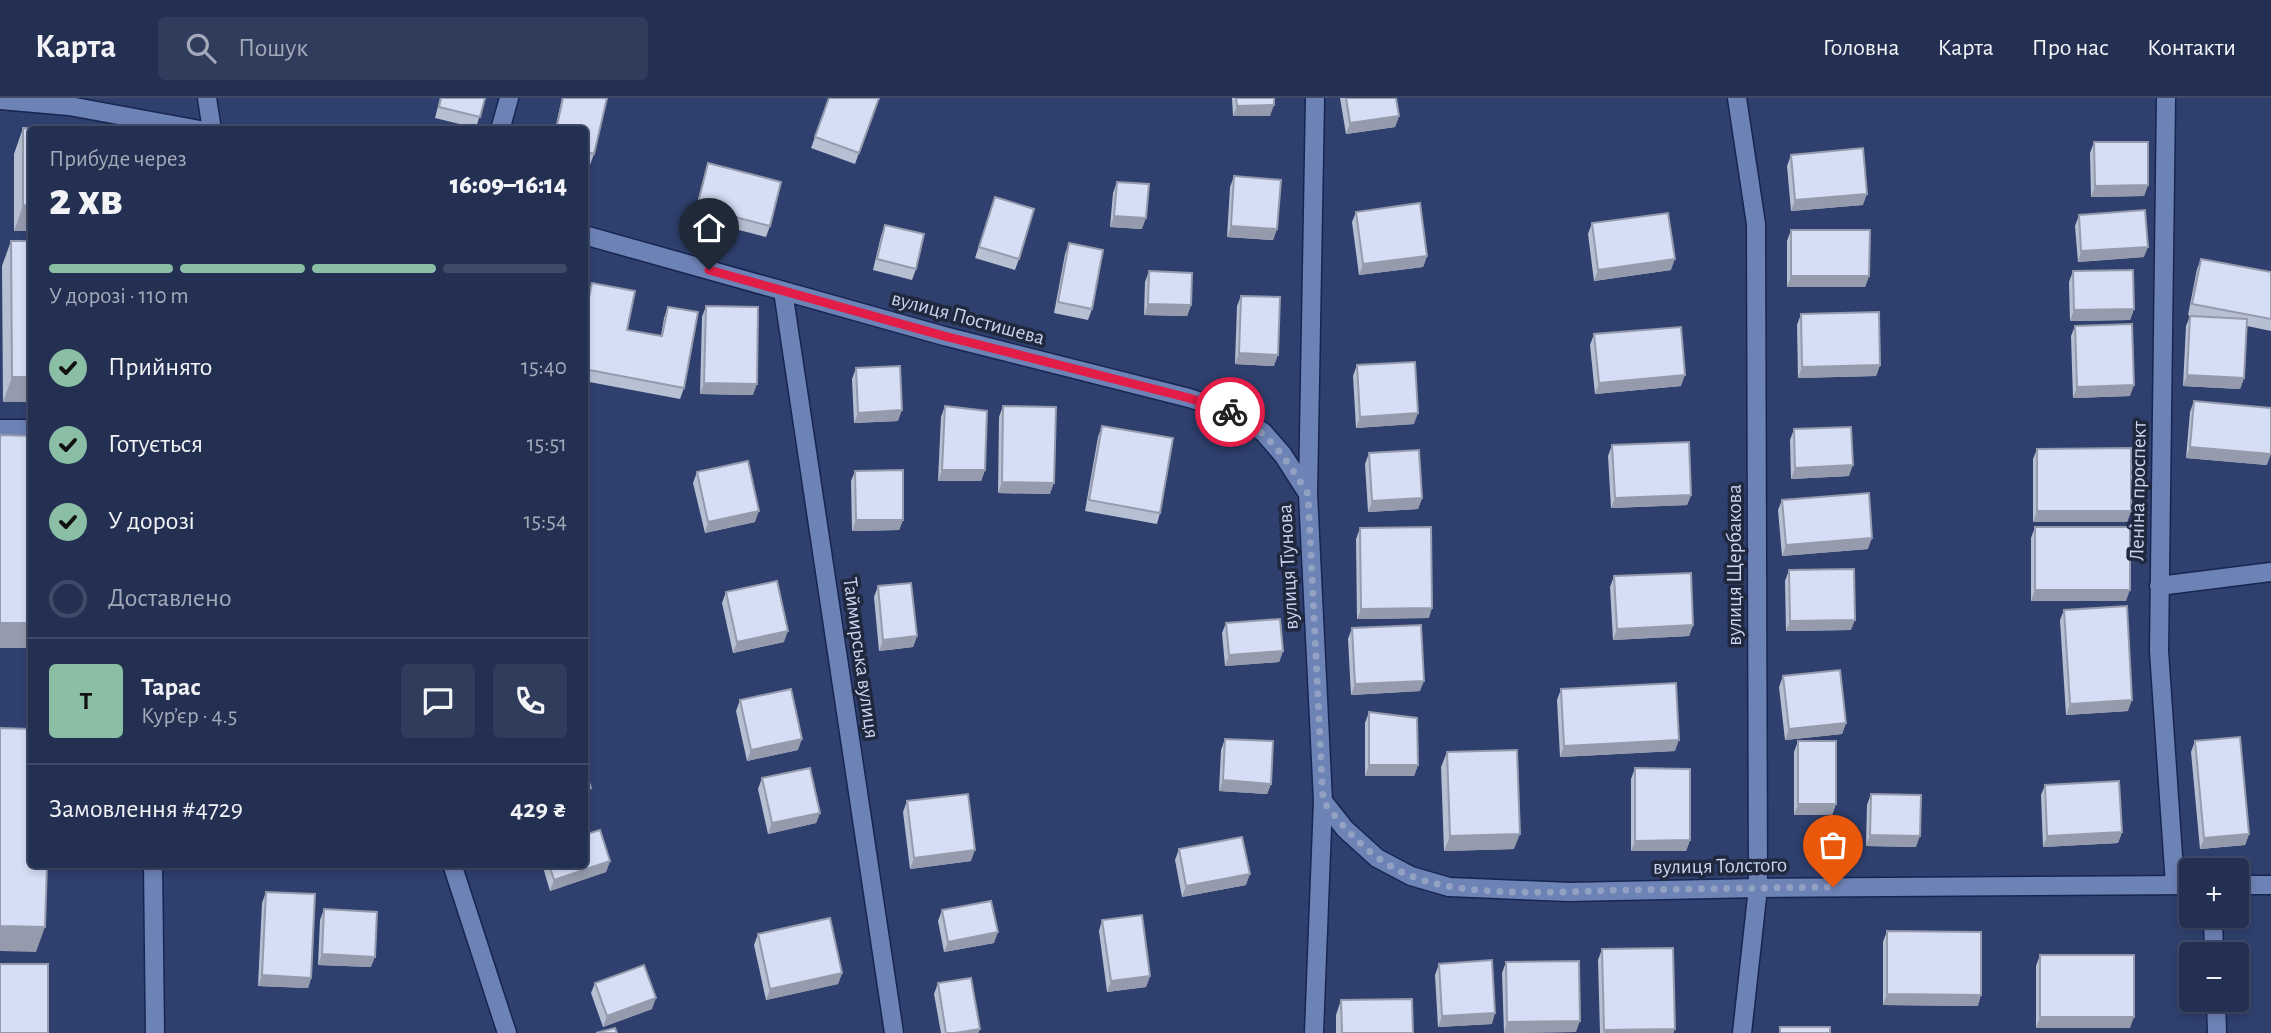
<!DOCTYPE html>
<html lang="uk">
<head>
<meta charset="utf-8">
<style>
  body { margin:0; font-family:"Alegreya Sans",sans-serif; background:#2f3c5c; color:#f1f3f6; height:100vh; display:flex; flex-direction:column; font-size:26px; white-space:nowrap }
  * { box-sizing:border-box; margin:0 }
  p { font-size:23px; color:#a3a9b8 }
  .icon { flex:none; width:38px; height:38px; fill:none; stroke:currentColor; stroke-width:2; stroke-linecap:round; stroke-linejoin:round }
  .map { position:relative; flex:1; overflow:hidden }
  .side { position:absolute; left:28px; top:28px; width:560px; height:742px; display:flex; flex-direction:column; background:#233052; border-radius:7px; box-shadow:0 4px 10px #0003,0 0 0 2px #404b69 }
  .side>* { flex:none }
  .controls { position:absolute; left:2179px; top:760px; display:grid; gap:14px }
  .controls a { display:grid; place-items:center; width:70px; height:70px; border-radius:7px; background:#233052; box-shadow:0 4px 10px #0003,0 0 0 2px #404b69; font-size:35px }
  .pin { position:absolute; display:grid; place-items:center; width:60px; height:60px; color:#fff; margin:-72px -30px; border-radius:50% 50% 50% 0; rotate:-45deg; box-shadow:0 0 7px #0007 }
  .pin .icon { rotate:45deg }
  .courier { position:absolute; display:grid; place-items:center; width:70px; height:70px; margin:-35px; border:5px solid #e11d48; border-radius:50%; background:#fff; color:#222; box-shadow:0 2px 9px #0007 }
  .headline em { font-style:normal; font-weight:800 }
  .headline div { display:flex; flex-direction:column-reverse }
  .headline { display:flex; align-items:center; justify-content:space-between; height:119px; padding:0 21px }
  h1 { font-size:46px; font-weight:800; line-height:52px }
  .bar { display:grid; grid-template-columns:repeat(4,1fr); gap:10px 7px; align-content:center; height:84px; padding:0 21px }
  .bar i { height:9px; border-radius:5px; background:#404b69 }
  .bar .current { background:#8abfa5 }
  .bar p { grid-column:span 4 }
  .line { display:flex; align-items:center; gap:18px; padding:0 21px; border-top:2px solid #404b69 }
  .line div { flex:1 }
  .round { display:grid; place-items:center; flex:none; width:74px; height:74px; border-radius:7px; background:#2f3c5c }
  ol { padding:0 21px; list-style:none }
  li { display:flex; align-items:center; gap:21px; height:77px }
  li p { margin-inline-start:auto }
  li .icon { padding:7px; border-radius:50%; background:#8abfa5; color:#111; stroke-width:4 }
  li:last-child { color:#a3a9b8 }
  li i { width:38px; height:38px; border:4px solid #404b69; border-radius:50% }
  header { display:flex; align-items:center; gap:42px; box-sizing:border-box; height:98px; padding:0 35px; background:#233052; border-bottom:2px solid #404b69 }
  header strong { font-size:33px }
  nav { display:flex; gap:38px; margin-inline-start:auto; font-size:24px }
  .search { width:490px; height:63px; background:#2f3c5c; display:flex; align-items:center; gap:18px; box-sizing:border-box; padding:0 24px; border-radius:7px; color:#a3a9b8; font-size:26px }
  .map>svg:first-child { display:block }
  .lines { fill:none; stroke-linecap:round; stroke-linejoin:round }
  .minor-casing { stroke:#172551; stroke-width:21 }
  .minor { stroke:#6d82b5; stroke-width:18 }
  .wall { fill:#b7bfd3 }
  .shaded-wall { fill:#959bac }
  .building { fill:#d5def5; stroke:#959bac; stroke-width:2 }
  .done { stroke:#92a0c2; stroke-width:7; stroke-dasharray:0 12.6 }
  .route { stroke:#e11d48; stroke-width:9 }
  .labels { text-anchor:middle; dominant-baseline:central; stroke-width:7; stroke-linejoin:round; paint-order:stroke }
  .street-label { font-size:21px; fill:#c8d4f0; stroke:#20283d }
</style>
</head>
<body>
<header>
<strong>Карта</strong>
<div class="search"><svg class="icon" aria-label="search" viewBox="0 0 24 24"><circle cx="10" cy="10" r="6"/><path d="M15 15l6 6"/></svg>Пошук</div>
<nav><a>Головна</a><a>Карта</a><a>Про нас</a><a>Контакти</a></nav>
</header>
<div class="map">
<svg width="2271" height="935" viewBox="0 0 2271 935">
  <rect width="100%" height="100%" fill="#2f406e"/>
  <g class="lines">
    <g class="minor-casing">
      <path id="minor" d="M207 0 212 32
        M1737 0 1756 126 1758 790 1742 935
        M2166 0 2159 553 2175 787
        M0 2 69 8 200 32
        M500 32 509 0
        M584 137 944 238 1189 300 1232 314 1263 334 1283 357 1308 396
        M783 193 894 935
        M0 331H32
        M2159 488 2271 474
        M1323 703 1345 731 1377 760 1411 778 1449 789 1569 794 1758 790 2191 787
        M153 766 155 935
        M452 766 507 935
        M2236 787H2271
        M2213 817 2214 856
        M2216 901 2217 935
        M1314 935 1323 703 1308 396 1315 0"/>
    </g>
    <use href="#minor" class="minor"/>
  </g>
  <path class="wall" d="M440 0H485L476 30 435 20Z
    M562 0H607L594 56 590 67 584 65V32H555Z
    M829 0H879L855 66 811 50Z
    M1232 0H1274L1270 18H1233Z
    M1340 0H1396L1399 18 1395 29 1346 36Z
    M23 30 32 32V133H14V56Z
    M2094 44 2148 87 2144 98 2091 99 2090 55Z
    M1791 57 1863 107 1791 113 1787 68Z
    M708 65 770 128 766 139 693 120Z
    M1234 78 1277 131 1273 142 1227 139 1230 89Z
    M1117 84 1142 131 1110 129 1113 95Z
    M995 99 1019 161 1015 172 975 160Z
    M1356 114 1427 158 1423 169 1359 177 1352 124Z
    M2079 117 2144 159 2078 164 2075 128Z
    M1592 125 1671 172 1594 183 1588 136Z
    M885 127 916 171 912 182 873 172 881 138Z
    M1791 132 1869 178 1865 189H1787V143Z
    M11 143 32 304H3L2 168Z
    M1069 145 1092 211 1088 222 1054 215 1065 156Z
    M2201 161 2271 174V233L2247 228 2244 280 2240 291 2183 288 2186 228 2190 218H2193L2188 217 2197 171Z
    M1149 173 1191 207 1187 218 1144 217 1145 184Z
    M2073 173 2134 211 2130 222 2070 223 2069 184Z
    M592 185 627 232 661 238 664 220 668 209 684 290 680 301 584 283V214L588 196Z
    M1241 198 1274 268 1235 266 1237 208Z
    M706 208 753 297 700 296 702 219Z
    M1801 216 1880 267 1876 278 1798 280 1797 227Z
    M2075 228 2130 298 2073 300 2071 238Z
    M1594 236 1681 288 1595 296 1590 247Z
    M1357 267 1414 326 1356 330 1353 278Z
    M856 270 898 323 854 325 852 281Z
    M2194 303 2267 367 2186 360 2190 314Z
    M945 308 985 372 981 383H938L941 319Z
    M1003 308 1050 396 998 395 999 319Z
    M1102 328 1160 415 1157 426 1085 413 1098 339Z
    M1794 331 1849 378 1791 381 1790 342Z
    M1612 347 1691 397 1687 407 1611 410 1608 358Z
    M2037 351 2131 413 2127 424H2033V361Z
    M1369 355 1422 400 1418 411 1368 414 1365 366Z
    M855 373 903 422 899 432 852 433 851 383Z
    M697 374 755 424 705 435 693 385Z
    M1782 402 1868 451 1782 458 1778 412Z
    M2035 429 2126 503H2031V440Z
    M1360 430 1429 520 1357 521 1356 441Z
    M1789 472 1851 532 1786 533 1785 483Z
    M1614 478 1693 527 1689 538 1613 542 1610 489Z
    M878 488 917 538 913 549 879 553 874 499Z
    M726 494 784 544 733 555 722 505Z
    M2064 512 2128 613 2066 617 2060 522Z
    M1226 525 1283 553 1279 564 1225 568 1222 535Z
    M1352 530 1420 593 1351 597 1348 541Z
    M1783 578 1846 625 1842 636 1785 642 1779 589Z
    M1561 591 1675 653 1560 659 1557 602Z
    M740 602 798 652 747 663 736 613Z
    M1369 614 1418 667 1414 678H1365V625Z
    M1225 641 1271 686 1267 696 1219 693 1221 652Z
    M1798 643 1836 706 1832 717H1794V654Z
    M2195 643 2249 736 2245 747 2200 751 2191 654Z
    M1447 654 1514 751 1444 753 1441 669Z
    M1635 670 1690 742 1686 753H1631V681Z
    M762 680 820 715 816 725 768 736 758 691Z
    M2045 687 2122 734 2118 745 2043 749 2041 697Z
    M1871 696 1916 749 1866 748 1867 707Z
    M907 703 971 763 910 771 903 714Z
    M1179 751 1246 787 1182 799 1175 762Z
    M610 763 606 774 550 793 542 766H584Z
    M266 794 311 880 308 890 258 888 262 805Z
    M324 811 371 869 318 867 320 822Z
    M942 812 994 845 944 854 938 823Z
    M1102 822 1150 878 1146 889 1107 894 1099 833Z
    M1887 833 1978 908 1883 907V844Z
    M758 836 842 875 838 886 766 902 754 847Z
    M1602 851 1675 931 1673 935H1600L1598 862Z
    M2040 857 2130 930H2036V868Z
    M1506 864 1576 934 1504 935 1502 875Z
    M1439 866 1492 926 1438 929 1435 877Z
    M595 885 652 911 603 929 591 895Z
    M938 885 980 931 978 935H941L934 896Z
    M1341 902 1413 935H1336V917Z"/>
  <path class="shaded-wall" d="M1274 7 1270 18H1233L1237 8Z
    M1399 18 1395 29 1346 36 1350 25Z
    M2148 87 2144 98 2091 99 2095 88Z
    M1867 96 1863 107 1791 113 1795 102Z
    M23 107 32 108V133H14Z
    M1114 118 1146 120 1142 131 1110 129Z
    M1231 128 1277 131 1273 142 1227 139Z
    M2148 149 2144 159 2078 164 2081 153Z
    M1427 158 1423 169 1359 177 1363 166Z
    M1675 161 1671 172 1594 183 1598 172Z
    M1791 178H1869L1865 189H1787Z
    M1148 206 1191 207 1187 218 1144 217Z
    M2134 211 2130 222 2070 223 2074 212Z
    M1239 255 1278 257 1274 268 1235 266Z
    M1880 267 1876 278 1798 280 1802 269Z
    M1685 277 1681 288 1595 296 1599 285Z
    M2187 277 2244 280 2240 291 2183 288Z
    M12 279H32V304H3Z
    M704 285 757 286 753 297 700 296Z
    M2134 287 2130 298 2073 300 2077 289Z
    M902 312 898 323 854 325 858 315Z
    M1418 315 1414 326 1356 330 1360 319Z
    M2190 349 2271 356 2267 367 2186 360Z
    M1853 367 1849 378 1791 381 1795 370Z
    M942 372H985L981 383H938Z
    M1002 384 1054 385 1050 396 998 395Z
    M1691 397 1687 407 1611 410 1615 400Z
    M1422 400 1418 411 1368 414 1372 403Z
    M759 413 755 424 705 435 708 424Z
    M2037 413H2131L2127 424H2033Z
    M856 422H903L899 432 852 433Z
    M1872 440 1868 451 1782 458 1786 447Z
    M2035 492H2130L2126 503H2031Z
    M1432 510 1429 520 1357 521 1361 511Z
    M1855 522 1851 532 1786 533 1790 523Z
    M0 525H32V550H0Z
    M1693 527 1689 538 1613 542 1617 531Z
    M788 533 784 544 733 555 737 544Z
    M917 538 913 549 879 553 883 542Z
    M1283 553 1279 564 1225 568 1229 557Z
    M1424 583 1420 593 1351 597 1355 586Z
    M2132 602 2128 613 2066 617 2070 606Z
    M1846 625 1842 636 1785 642 1789 631Z
    M802 641 798 652 747 663 751 652Z
    M1679 642 1675 653 1560 659 1564 648Z
    M1369 667H1418L1414 678H1365Z
    M1223 682 1271 686 1267 696 1219 693Z
    M591 690 587 701 584 702V693Z
    M1798 706H1836L1832 717H1794Z
    M820 715 816 725 768 736 772 725Z
    M2122 734 2118 745 2043 749 2047 738Z
    M1520 736 1514 751 1444 753 1450 738Z
    M2249 736 2245 747 2200 751 2204 740Z
    M1870 737 1920 738 1916 749 1866 748Z
    M1690 742 1686 753H1631L1635 743Z
    M975 752 971 763 910 771 914 760Z
    M610 763 606 774 550 793 554 782Z
    M1250 776 1246 787 1182 799 1186 788Z
    M0 828 45 829 36 854 0 853Z
    M998 834 994 845 944 854 948 844Z
    M322 856 375 859 371 869 318 867Z
    M842 875 838 886 766 902 770 891Z
    M262 877 311 880 308 890 258 888Z
    M1150 878 1146 889 1107 894 1111 883Z
    M1887 896 1981 897 1978 908 1883 907Z
    M656 900 652 911 603 929 607 918Z
    M1495 915 1492 926 1438 929 1442 918Z
    M2040 919H2134L2130 930H2036Z
    M1580 923 1576 934 1504 935 1507 924Z
    M980 931 978 935H955Z
    M1675 931 1673 935H1603L1604 932Z"/>
  <path class="building" d="M441 0H485L480 19 439 9Z
    M563 0H607L594 56 584 53V32H556Z
    M829 0H879L859 55 815 39Z
    M1236 0H1274V7L1237 8Z
    M1346 0H1396L1399 18 1350 25Z
    M23 30 74 31 32 32V108L23 107Z
    M2094 44H2148V87L2095 88Z
    M1863 50 1867 96 1795 102 1791 57Z
    M708 65 781 84 770 128 697 109Z
    M1234 78 1281 82 1277 131 1231 128Z
    M1117 84 1149 86 1146 120 1114 118Z
    M995 99 1034 111 1019 161 979 149Z
    M1420 105 1427 158 1363 166 1356 114Z
    M2145 112 2148 149 2081 153 2079 117Z
    M1668 115 1675 161 1598 172 1592 125Z
    M885 127 924 136 916 171 877 161Z
    M1791 132H1870L1869 178H1791Z
    M11 143H32V279H12Z
    M1069 145 1103 152 1092 211 1058 204Z
    M2201 161 2271 174V221L2192 206Z
    M2133 172 2134 211 2074 212 2073 173Z
    M1149 173 1192 175 1191 207 1148 206Z
    M592 185 635 193 627 232 662 238 668 209 698 214 684 290 584 271V224Z
    M1241 198 1280 199 1278 257 1239 255Z
    M706 208 758 209 757 286 704 285Z
    M1879 214 1880 267 1802 269 1801 216Z
    M2190 218 2247 221 2244 280 2187 277Z
    M2132 226 2134 287 2077 289 2075 228Z
    M1681 229 1685 277 1599 285 1594 236Z
    M1415 264 1418 315 1360 319 1357 267Z
    M900 268 902 312 858 315 856 270Z
    M2194 303 2271 310V356L2190 349Z
    M945 308 987 313 985 372H942Z
    M1003 308 1056 309 1054 385 1002 384Z
    M1102 328 1173 340 1160 415 1089 402Z
    M1851 329 1853 367 1795 370 1794 331Z
    M0 337 32 338V525H0Z
    M1689 344 1691 397 1615 400 1612 347Z
    M2131 350V413H2037V351Z
    M1419 352 1422 400 1372 403 1369 355Z
    M748 363 759 413 708 424 697 374Z
    M903 372V422H856L855 373Z
    M1869 395 1872 440 1786 447 1782 402Z
    M1431 429 1432 510 1361 511 1360 430Z
    M2035 429H2130V492H2035Z
    M1854 471 1855 522 1790 523 1789 472Z
    M1691 475 1693 527 1617 531 1614 478Z
    M777 483 788 533 737 544 726 494Z
    M911 485 917 538 883 542 878 488Z
    M2127 508 2132 602 2070 606 2064 512Z
    M1280 521 1283 553 1229 557 1226 525Z
    M1421 527 1424 583 1355 586 1352 530Z
    M1840 572 1846 625 1789 631 1783 578Z
    M1676 585 1679 642 1564 648 1561 591Z
    M791 591 802 641 751 652 740 602Z
    M1369 614 1417 620 1418 667H1369Z
    M0 630 32 631V766H47L45 829 0 828Z
    M2240 639 2249 736 2204 740 2195 643Z
    M1225 641 1273 643 1271 686 1223 682Z
    M1798 643H1836V706H1798Z
    M1517 652 1520 736 1450 738 1447 654Z
    M584 669 591 690 584 693Z
    M810 670 820 715 772 725 762 680Z
    M1635 670 1690 671V742L1635 743Z
    M2119 683 2122 734 2047 738 2045 687Z
    M968 696 975 752 914 760 907 703Z
    M1871 696 1921 697 1920 738 1870 737Z
    M600 732 610 763 554 782 549 766H584V737Z
    M1242 739 1250 776 1186 788 1179 751Z
    M266 794 315 796 311 880 262 877Z
    M991 803 998 834 948 844 942 812Z
    M324 811 377 814 375 859 322 856Z
    M1142 817 1150 878 1111 883 1102 822Z
    M830 820 842 875 770 891 758 836Z
    M1887 833 1981 834V897L1887 896Z
    M1673 850 1675 931 1604 932 1602 851Z
    M2040 857H2134V919H2040Z
    M1492 862 1495 915 1442 918 1439 866Z
    M1579 863 1580 923 1507 924 1506 864Z
    M0 866H48V935H0Z
    M644 867 656 900 607 918 595 885Z
    M971 880 980 931 955 935H946L938 885Z
    M1412 901 1413 935H1342L1341 902Z
    M1780 929H1830V935H1780Z
    M615 930 617 935H596Z"/>
  <g class="lines">
    <path class="done" d="M1230 314C1269 333 1285 360 1308 396L1323 703C1347 734 1374 764 1411 778 1464 800 1563 794 1621 792 1692 791 1763 790 1833 789"/>
    <path class="route" d="M709 172 944 238 1189 300 1230 314"/>
  </g>
  <g class="labels">
    <g class="street-label">
      <text transform="translate(968 220) rotate(15)">вулиця Постишева</text>
      <text transform="translate(2138 393) rotate(-89)">Леніна проспект</text>
      <text transform="translate(1734 467) rotate(-90)">вулиця Щербакова</text>
      <text transform="translate(1288 469) rotate(-93)">вулиця Тіунова</text>
      <text transform="translate(861 560) rotate(82)">Таймирська вулиця</text>
      <text transform="translate(1720 768) rotate(-1)">вулиця Толстого</text>
    </g>
  </g>
</svg>
<div class="controls">
<a>+</a>
<a>−</a>
</div>
<div class="pin" style="left:1833px;top:789px;background:#ea580c"><svg class="icon" aria-label="bag" viewBox="0 0 24 24"><path d="M5 8h14l-1 12H6zM9 8a3 3 0 0 1 6 0"/></svg></div>
<div class="pin" style="left:709px;top:172px;background:#1f2937"><svg class="icon" aria-label="home" viewBox="0 0 24 24"><path d="M3 11l9-7 9 7M6 9v11h12V9"/></svg></div>
<div class="courier" style="left:1230px;top:314px"><svg class="icon" aria-label="bike" viewBox="0 0 24 24"><circle cx="6" cy="16" r="4"/><circle cx="18" cy="16" r="4"/><path d="M6 16l4-8h5l3 8M10 8l3 8H6M13 5h3"/></svg></div>
<section class="side">
<div class="headline"><div><h1>2 хв</h1><p>Прибуде через</p></div><em>16:09–16:14</em></div>
<div class="bar"><i class="current"></i><i class="current"></i><i class="current"></i><i></i><p>У дорозі · 110 m</p></div>
<ol>
<li><svg class="icon" aria-label="check" viewBox="0 0 24 24"><path d="M5 12l5 5 9-10"/></svg>Прийнято<p>15:40</p></li>
<li><svg class="icon" aria-label="check" viewBox="0 0 24 24"><path d="M5 12l5 5 9-10"/></svg>Готується<p>15:51</p></li>
<li><svg class="icon" aria-label="check" viewBox="0 0 24 24"><path d="M5 12l5 5 9-10"/></svg>У дорозі<p>15:54</p></li>
<li><i></i>Доставлено</li>
</ol>
<div class="line" style="height:126px"><b class="round" style="background:#8abfa5;color:#111">Т</b><div><b>Тарас</b><p>Кур’єр · 4.5</p></div><a class="round"><svg class="icon" aria-label="chat" viewBox="0 0 24 24"><path d="M4 5h16v11H9l-5 4z"/></svg></a><a class="round"><svg class="icon" aria-label="phone" viewBox="0 0 24 24"><path d="M5 4h4l2 5-3 2q2 4 5 5l2-3 5 2v4C11 20 4 13 5 4z"/></svg></a></div>
<div class="line" style="height:91px"><div>Замовлення #4729</div><b>429 ₴</b></div>
</section>
</div>
</body>
</html>
